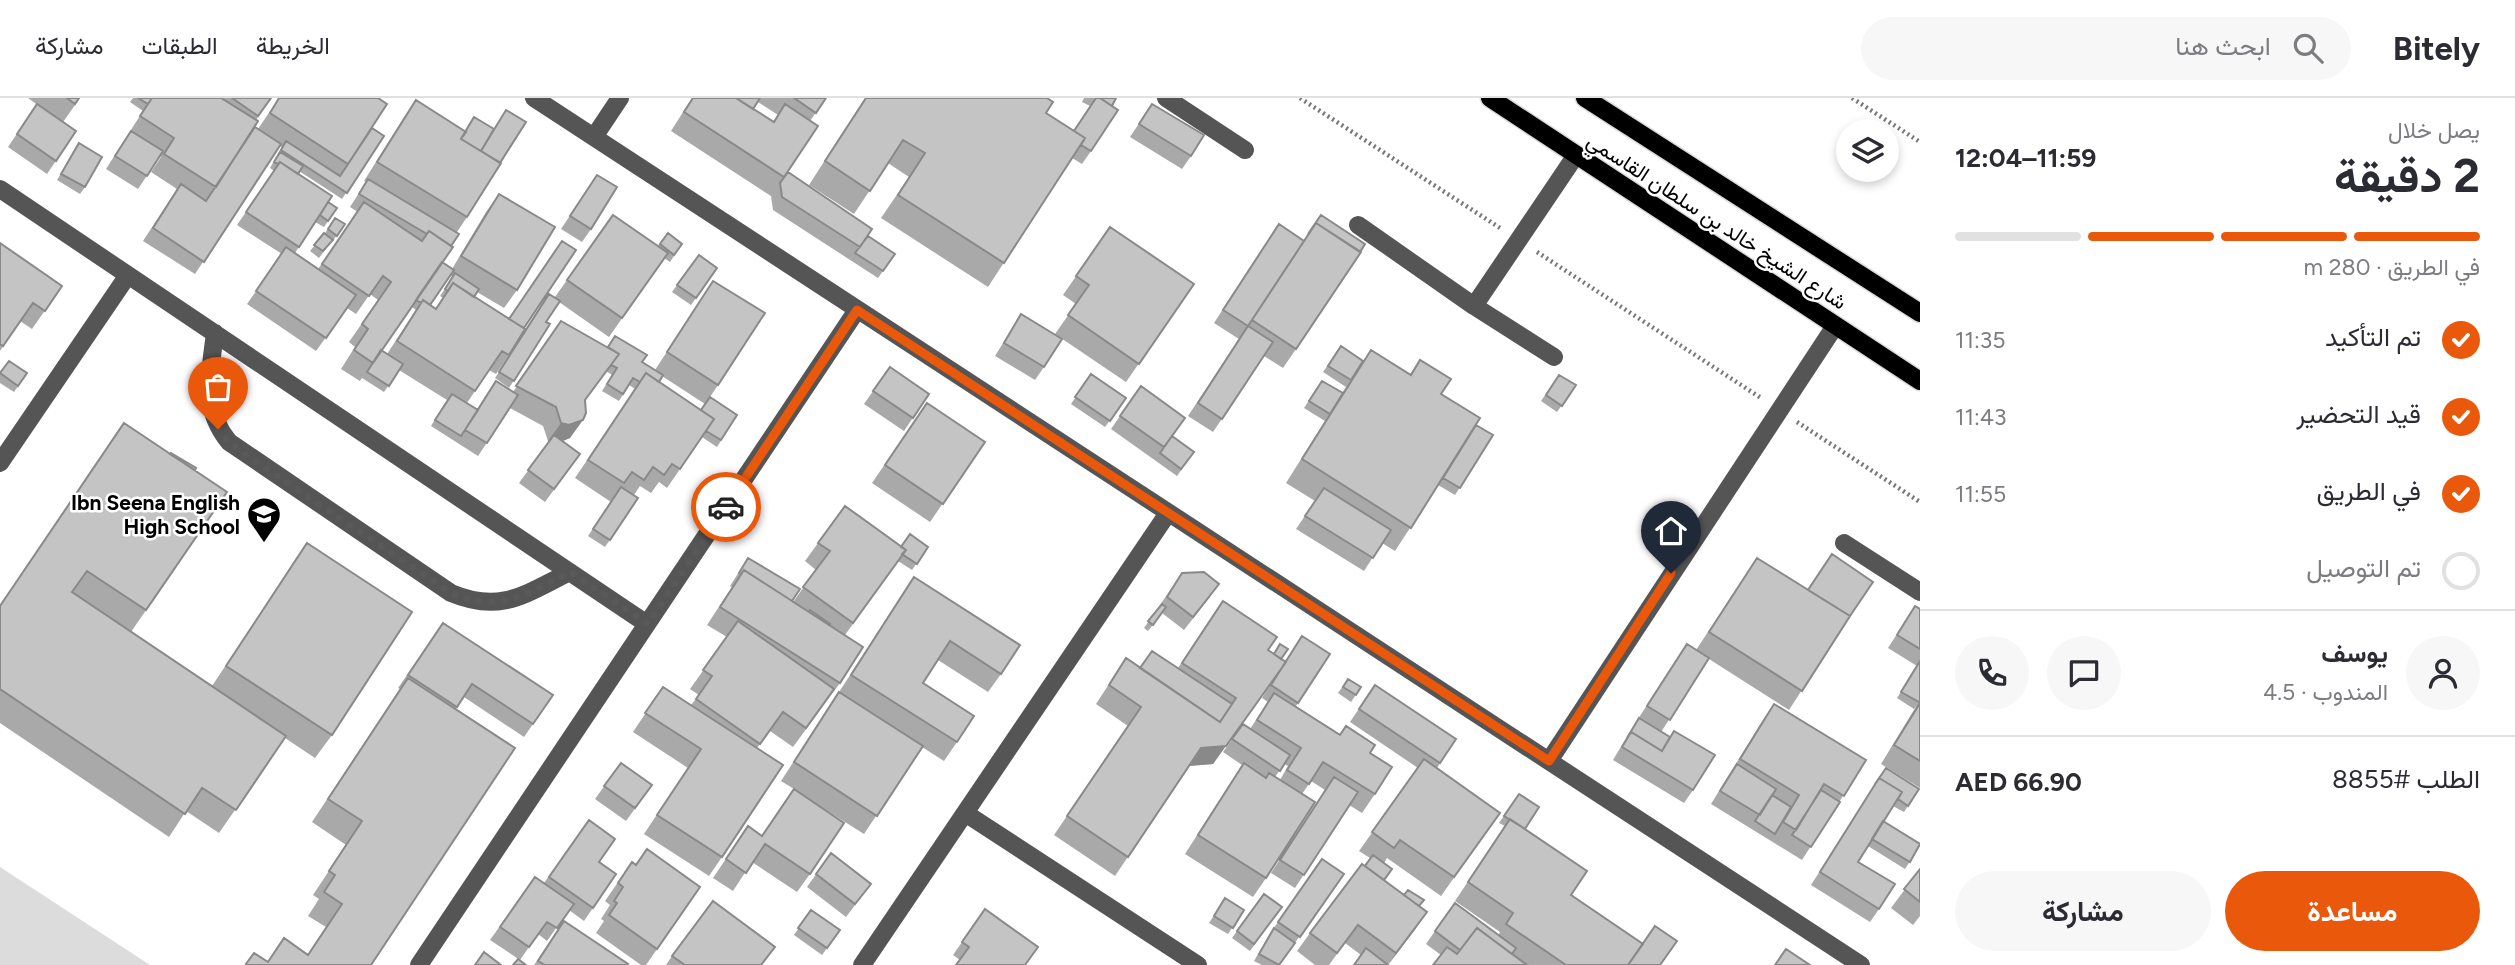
<!DOCTYPE html>
<html lang="ar">
<head>
<meta charset="utf-8">
<style>
  body { margin:0; font-family:Figtree,Vazirmatn,sans-serif; background:#f7f7f7; color:#2b2b33; direction:rtl; height:100vh; display:flex; flex-direction:column; font-size:26px; white-space:nowrap }
  * { box-sizing:border-box; margin:0 }
  p { font-size:23px; color:#7c7c81 }
  .icon { flex:none; width:38px; height:38px; fill:none; stroke:currentColor; stroke-width:2; stroke-linecap:round; stroke-linejoin:round }
  .map { position:relative; flex:1; overflow:hidden; direction:ltr }
  .sheet { display:flex; flex-direction:column; background:#fff; width:595px }
  .sheet>* { flex:none }
  .controls { position:absolute; left:1836px; top:21px; display:grid; gap:14px }
  .controls a { display:grid; place-items:center; width:63px; height:63px; border-radius:50%; background:#fff; box-shadow:0 4px 10px #0003; font-size:35px }
  .pin { position:absolute; display:grid; place-items:center; width:60px; height:60px; color:#fff; margin:-72px -30px; border-radius:50% 50% 50% 0; rotate:-45deg; box-shadow:0 0 7px #0007 }
  .pin .icon { rotate:45deg }
  .courier { position:absolute; display:grid; place-items:center; width:70px; height:70px; margin:-35px; border:5px solid #ea580c; border-radius:50%; background:#fff; color:#222; box-shadow:0 2px 9px #0007 }
  .overview em { font-style:normal; font-weight:700 }
  .overview div { display:flex; flex-direction:column-reverse }
  .overview { display:flex; align-items:center; justify-content:space-between; height:119px; padding:0 35px }
  h1 { font-size:46px; font-weight:700; line-height:52px }
  .bar { display:grid; grid-template-columns:repeat(4,1fr); gap:10px 7px; align-content:center; height:84px; padding:0 35px }
  .bar i { height:9px; border-radius:5px; background:#e1e1e2 }
  .bar .selected { background:#ea580c }
  .bar p { grid-column:span 4 }
  .line { display:flex; align-items:center; gap:18px; padding:0 35px; border-top:2px solid #e1e1e2 }
  .line div { flex:1 }
  .round { display:grid; place-items:center; flex:none; width:74px; height:74px; border-radius:37px; background:#f7f7f7 }
  ol { padding:0 35px; list-style:none }
  li { display:flex; align-items:center; gap:21px; height:77px }
  li p { margin-inline-start:auto }
  li .icon { padding:7px; border-radius:50%; background:#ea580c; color:#fff; stroke-width:4 }
  li:last-child { color:#7c7c81 }
  li i { width:38px; height:38px; border:4px solid #e1e1e2; border-radius:50% }
  .button { display:flex; gap:14px; margin-top:auto; padding:14px 35px }
  .button a { flex:1; height:80px; border-radius:42px; background:#ea580c; color:#fff; font-size:28px; font-weight:700; line-height:80px; text-align:center }
  .button a+a { background:#f7f7f7; color:#2b2b33 }
  header { display:flex; align-items:center; gap:42px; box-sizing:border-box; height:98px; padding:0 35px; background:#fff; border-bottom:2px solid #e1e1e2 }
  header strong { font-size:33px }
  nav { display:flex; gap:38px; margin-inline-start:auto; font-size:24px }
  .search { width:490px; height:63px; background:#f7f7f7; display:flex; align-items:center; gap:18px; box-sizing:border-box; padding:0 24px; border-radius:38px; color:#7c7c81; font-size:26px }
  main { display:flex; flex:1; min-height:0 }
  .map>svg:first-child { display:block }
  .green { fill:#dcdcdc }
  .lines { fill:none; stroke-linecap:round; stroke-linejoin:round }
  .major-casing { stroke:#dbdbdb; stroke-width:21 }
  .path { stroke:#777; stroke-width:4.5; stroke-dasharray:2 3.5; stroke-linecap:butt }
  .minor { stroke:#555; stroke-width:18 }
  .major { stroke:#000; stroke-width:18 }
  .wall { fill:#a9a9a9; fill-rule:evenodd }
  .shaded-wall { fill:#898989 }
  .building { fill:#c4c4c4; stroke:#898989; stroke-width:2 }
  .done { stroke:#595959; stroke-width:7; stroke-dasharray:0 12.6 }
  .route { stroke:#ea580c; stroke-width:9 }
  .labels { text-anchor:middle; dominant-baseline:central; stroke-width:5; stroke-linejoin:round; paint-order:stroke }
  .street-label { font-size:21px; fill:#000; stroke:#fff }
  .poi-label { font-size:21px; font-weight:bold; fill:#000; stroke:#fff; text-anchor:end }
</style>
</head>
<body>
<header>
<strong>Bitely</strong>
<div class="search"><svg class="icon" aria-label="search" viewBox="0 0 24 24"><circle cx="10" cy="10" r="6"/><path d="M15 15l6 6"/></svg>ابحث هنا</div>
<nav><a>الخريطة</a><a>الطبقات</a><a>مشاركة</a></nav>
</header>
<main>
<section class="sheet">
<div class="overview"><div><h1>2 دقيقة</h1><p>يصل خلال</p></div><em>11:59–12:04</em></div>
<div class="bar"><i class="selected"></i><i class="selected"></i><i class="selected"></i><i></i><p>في الطريق · 280 m</p></div>
<ol>
<li><svg class="icon" aria-label="check" viewBox="0 0 24 24"><path d="M5 12l5 5 9-10"/></svg>تم التأكيد<p>11:35</p></li>
<li><svg class="icon" aria-label="check" viewBox="0 0 24 24"><path d="M5 12l5 5 9-10"/></svg>قيد التحضير<p>11:43</p></li>
<li><svg class="icon" aria-label="check" viewBox="0 0 24 24"><path d="M5 12l5 5 9-10"/></svg>في الطريق<p>11:55</p></li>
<li><i></i>تم التوصيل</li>
</ol>
<div class="line" style="height:126px"><a class="round"><svg class="icon" aria-label="person" viewBox="0 0 24 24"><circle cx="12" cy="8" r="4"/><path d="M4 21q1-7 8-7t8 7"/></svg></a><div><b>يوسف</b><p>المندوب · 4.5</p></div><a class="round"><svg class="icon" aria-label="chat" viewBox="0 0 24 24"><path d="M4 5h16v11H9l-5 4z"/></svg></a><a class="round"><svg class="icon" aria-label="phone" viewBox="0 0 24 24"><path d="M5 4h4l2 5-3 2q2 4 5 5l2-3 5 2v4C11 20 4 13 5 4z"/></svg></a></div>
<div class="line" style="height:91px"><div>الطلب #8855</div><b>AED 66.90</b></div>
<div class="button"><a>مساعدة</a><a>مشاركة</a></div>
</section>
<div class="map">
<svg width="1920" height="867" viewBox="0 0 1920 867">
  <rect width="100%" height="100%" fill="#fff"/>
  <path class="green" d="M0 769 150 867H0Z"/>
  <g class="lines">
    <g class="major-casing">
      <path id="major" d="M1490 0 1920 283
        M1585 0 1920 215"/>
    </g>
    <path class="path" d="M1300 0 1500 130
      M1852 0 1920 44
      M1537 154 1761 300
      M1797 324 1920 404"/>
    <path class="minor" d="M534 0 1861 867
      M1166 0 1245 52
      M594 39 620 0
      M0 91 647 526
      M1358 127 1474 208 1554 259
      M1474 208 1576 57
      M215 235C210 276 201 310 229 344L451 495C501 516 525 496 570 474
      M0 365 128 177
      M1844 445 1920 494
      M1549 663 1835 228
      M965 715 1198 867
      M419 867 857 212
      M862 867 1168 415"/>
    <use href="#major" class="major"/>
  </g>
  <path class="wall" d="M28 0H80L63 24 76 33 47 76 8 49 37 6 39 8Z
    M133 0H271L256 22 255 29 258 31 279 0H378L372 30 384 38 342 101 299 73 298 76 328 104 337 110 324 129 315 124 295 155 318 171 358 114 350 109 366 84 364 83 403 21 416 2 465 33 494 31 506 12 467 119 457 134 442 164 452 171 486 114 499 96 517 192 504 210 477 194 474 199 524 230 509 257 496 276 489 272 467 305 477 312 496 283 513 294 561 223 607 249 642 264 655 272 713 183 718 287 710 299 737 317 717 349 702 339 667 390 659 384 651 395 640 388 634 397 638 400 605 449 588 438 611 404 575 380 635 291 629 287 619 303 602 293 612 277 606 273 585 303 570 340 562 343 580 356 545 404 519 385 549 344 548 343 543 328 510 310 478 358 431 328 447 302 399 272 384 294 362 280 360 283 341 271 355 249 349 244 378 202 370 196 356 216 347 210 316 253 247 206 282 156 237 127 274 73 270 70 282 49 280 48 195 176 143 143 177 91 151 74 161 59 160 58 138 91 106 71 143 13 130 4ZM450 177 453 179 440 198 443 200 436 211 430 207ZM412 209 416 212 387 256 381 252ZM662 278 705 306 701 312 659 284Z
    M692 0H826L810 23 788 74 868 138 895 156 878 180 773 112 771 98 671 33ZM758 4 778 17 773 24 753 11Z
    M865 0H1047L1046 15 1074 33 1090 8 1082 4 1084 0H1116L1091 53 1082 66 1072 60 988 189 881 120 909 79 888 65 854 116 809 87Z
    M1152 6 1191 58 1182 71 1130 39Z
    M79 45 85 89 80 96 57 82Z
    M597 77 591 131 582 144 561 131Z
    M613 117 658 148 668 135 682 146 670 164 664 160 609 239 559 204 546 224 550 226 509 290 495 280 549 196 555 199Z
    M1321 117 1296 251 1283 270 1264 258 1213 334 1188 318 1239 241 1214 225 1270 139 1304 142Z
    M335 120 345 126 332 144H331L319 160 310 153 325 135Z
    M1110 129 1194 186 1126 284 1055 236 1076 206 1063 197Z
    M0 145 62 188 32 231 20 223 0 253Z
    M699 157 717 170 691 207 672 194Z
    M1021 216 1044 269 1035 282 995 258Z
    M1341 248 1360 268 1371 252 1410 276 1420 262 1441 296 1476 327 1493 337 1455 397 1438 387 1395 453 1382 445 1364 473 1296 431 1315 403 1286 385 1325 323 1304 310 1322 283 1342 295 1346 289 1323 274Z
    M890 269 929 296 904 333 864 306Z
    M0 275H27L14 294 0 285Z
    M1091 276 1126 300 1105 329 1071 306Z
    M1559 277 1576 287 1557 314 1541 303Z
    M1141 288 1172 338 1194 354 1177 378 1111 331Z
    M927 305 985 344 930 424 872 385Z
    M195 372 227 394 131 534 212 588 307 445 332 637 315 660 285 640 219 735 186 713 169 739 0 625V507Z
    M845 408 901 449H928L912 472 898 463 845 537 840 585 793 649 770 633 757 650 722 759 709 778 644 736 688 670 633 634 663 589 691 607 699 597 690 591 727 539 707 527 732 489 730 488 748 460 793 504 816 472 805 463Z
    M1757 460 1849 519 1789 612 1709 561 1661 634 1670 639 1674 633 1693 692 1684 705 1613 662 1634 627 1687 546 1696 552Z
    M1182 475 1210 499 1184 532 1162 515 1148 533 1144 530Z
    M914 479 1001 576 988 594 938 562 923 585 957 644 944 663 922 649 864 736 799 695 810 776 797 794 752 764 733 793 713 780 748 728 762 738 794 691 781 683Z
    M1223 503 1268 552 1285 563 1330 556 1296 608 1370 655 1375 696 1362 715 1349 707 1295 790 1271 775 1325 692 1311 683 1302 696 1266 780 1253 799 1185 756 1242 667 1223 654 1243 626 1250 631 1268 604 1262 600 1277 576 1213 666 1189 668 1115 778 1054 737 1128 628 1096 606 1126 560 1140 570H1178ZM1284 666 1288 668 1280 682 1275 679Z
    M1915 508 1920 511V690L1881 666 1917 607 1914 611 1897 600 1917 568 1888 550Z
    M443 525 553 597 524 639 464 599 456 611 371 867H245L254 855 267 864 284 840 308 856 326 829 308 818 319 801 313 797 346 747 312 724 400 591 398 590Z
    M1348 581 1361 589 1351 604 1338 595Z
    M1375 587 1456 641 1437 670 1500 715 1441 798 1387 760 1384 765V782L1427 814 1388 867 1361 857 1345 845 1329 867H1315L1297 853 1310 835 1370 760 1359 753 1418 670 1350 624Z
    M1774 606 1866 662 1802 762 1711 706 1761 625Z
    M621 665 652 687 626 723 595 701Z
    M1886 670 1919 691 1904 714 1893 708 1883 723 1920 748 1905 771 1868 748 1858 764 1879 811 1870 824 1811 787Z
    M1519 696 1525 731 1571 797 1660 867H1433L1441 857 1426 846 1435 833 1498 837 1500 834 1455 803 1505 728 1499 725Z
    M589 722 599 764 616 776 584 823 569 812 547 843 538 836 520 862 490 842 535 779 544 785Z
    M831 755 871 786 846 819 807 789Z
    M1322 761 1344 776 1279 867H1262L1254 863 1269 837Z
    M632 764 636 767 700 789 646 867H641L596 835 604 823 601 821 610 807 605 803Z
    M1920 771V818L1913 827 1891 810Z
    M1264 796 1282 809 1250 853 1232 840Z
    M1225 800 1244 812 1228 836 1209 825Z
    M985 811 1038 849 960 862 953 857Z
    M811 812 840 832 822 857 794 837Z
    M564 823 627 867H534Z
    M672 858 762 867H666Z"/>
  <path class="shaded-wall" d="M583 322 570 340 556 346 548 343 561 325Z
    M1273 582 1213 666 1188 668 1201 650Z
    M1427 814 1414 833 1388 867 1396 855Z"/>
  <path class="building" d="M67 0H79L75 6Z
    M138 0H152L148 6Z
    M152 0H221L258 23 216 89 164 56 174 40 140 18Z
    M232 0H271L258 18Z
    M279 0H378L387 6 348 66 270 15Z
    M693 0H736L774 24 785 6 818 28 784 79 684 14Z
    M736 0H760L753 11Z
    M794 0H826L816 15Z
    M866 0H1047L1053 4 1046 15 1085 40 1004 165 898 97 925 55 903 42 870 93 825 63Z
    M1096 0H1100L1118 12 1091 53 1081 47 1085 40 1074 33Z
    M1100 0H1116L1112 8Z
    M416 2 466 34 461 41 501 65 467 119 377 64Z
    M37 6 76 33 56 63 17 36Z
    M1152 6 1204 37 1191 58 1139 26Z
    M506 12 526 24 500 65 481 53Z
    M474 19 494 31 481 53 461 41Z
    M255 29 281 46 204 164 153 130 181 86 206 103Z
    M372 30 384 38 347 95 281 52 286 43 340 78Z
    M131 33 163 53 147 78 115 58Z
    M79 45 102 59 85 89 61 76Z
    M280 54 303 68 298 76 280 64 278 66 274 64Z
    M280 64 332 98 299 149 246 114Z
    M788 74 872 131 860 149 782 99 780 85Z
    M597 77 617 89 591 131 570 118Z
    M368 81 459 136 451 148 429 133 427 136 359 96Z
    M499 96 555 129 517 192 461 158Z
    M328 104 337 110 328 123 320 117Z
    M364 104 422 143 429 133 453 149 373 265 354 252 368 231 362 226 391 184 383 178 369 198 322 166Z
    M613 117 668 155 622 220 567 182Z
    M1321 117 1365 146 1360 154 1316 125 1308 136Z
    M335 120 345 126 337 138 328 131Z
    M1316 125 1361 154 1296 251 1252 222Z
    M1279 126 1304 143 1248 228 1223 212Z
    M1110 129 1194 186 1139 266 1068 217 1089 187 1076 178Z
    M324 135 333 142 323 153 314 147Z
    M668 135 682 146 674 157 660 146Z
    M868 138 895 156 883 173 855 155Z
    M562 143 576 152 524 230 509 221Z
    M0 145 62 188 45 213 33 205 3 248 0 246Z
    M286 149 356 197 326 240 256 193Z
    M699 157 717 170 696 200 677 187Z
    M442 164 454 172 430 207 423 202 421 205 416 202Z
    M455 175 479 191 474 199 453 185 448 193 445 191Z
    M713 183 765 215 718 287 667 254Z
    M453 185 525 231 509 257 502 253 475 293 397 243 423 202 436 211Z
    M549 196 560 203 546 224 550 226 514 283 499 274Z
    M1021 216 1062 241 1044 269 1004 245Z
    M561 223 619 256 585 302 586 315 583 322 569 327 561 325 556 309 516 288Z
    M1248 228 1273 244 1222 321 1198 305Z
    M615 238 647 257 642 264 663 277 659 284 646 275 640 284 633 280 623 296 607 286 617 270 611 267 619 256 608 249Z
    M1341 248 1363 263 1351 282 1328 268Z
    M381 252 403 266 389 288 367 274Z
    M1371 252 1411 277 1420 262 1451 281 1441 296 1480 320 1411 430 1302 361Z
    M9 263 27 275 18 288 0 275Z
    M890 269 929 296 913 320 873 293Z
    M646 275 714 321 680 371 672 366 664 377 653 369 644 382 632 374 624 385 588 362Z
    M1091 276 1126 300 1110 323 1075 299Z
    M1559 277 1576 287 1562 308 1546 297Z
    M496 283 518 297 487 345 465 332Z
    M1322 283 1343 295 1330 316 1309 303Z
    M1141 288 1185 320 1164 349 1120 318Z
    M452 296 478 312 461 338 435 322Z
    M710 299 737 317 721 342 706 333 714 321 701 312Z
    M927 305 985 344 943 406 885 367Z
    M124 325 227 394 146 512 87 473 72 494 286 638 236 712 202 690 185 716 0 591V508Z
    M1476 327 1493 337 1460 390 1443 380Z
    M554 337 580 356 554 391 528 372Z
    M1172 338 1194 354 1181 371 1160 355Z
    M171 355 196 370 195 372 170 356Z
    M621 389 638 400 610 442 593 431Z
    M1324 390 1391 432 1373 460 1305 418Z
    M845 408 906 452 853 525 803 489 830 453 818 445Z
    M910 436 928 449 917 466 902 456 906 452 901 449Z
    M307 445 412 514 332 637 226 568Z
    M1832 456 1873 484 1850 518 1808 492Z
    M748 460 800 491 792 503 744 472 741 476 739 475Z
    M1757 460 1850 518 1802 593 1709 534Z
    M744 472 863 549 840 585 720 509Z
    M1204 474 1219 486 1193 519 1167 499 1182 475Z
    M914 479 1020 547 1001 576 950 543 923 585 974 618 957 644 851 577Z
    M1223 503 1277 539 1268 552 1286 564 1226 648 1201 650 1128 759 1067 718 1141 609 1109 587 1126 560 1220 624 1236 600 1182 565Z
    M1162 506 1166 509 1153 527 1148 523Z
    M1915 508 1920 511V551L1897 537Z
    M810 512 830 526 829 527 809 514Z
    M738 523 834 591 806 630 783 614 760 646 696 601 712 578 703 572Z
    M443 525 553 597 533 626 472 586 457 609 408 577Z
    M1302 538 1330 556 1298 605 1271 587Z
    M1280 546 1288 551 1281 561 1274 556Z
    M1687 546 1709 560 1670 622 1647 608Z
    M1152 553 1232 606 1220 624 1140 570Z
    M1920 563V603L1919 604 1901 594Z
    M408 580 515 650 371 867H248L246 866 254 855 268 864 284 840 308 857 342 806 324 794 335 777 329 773 362 723 328 701Z
    M1348 581 1361 589 1356 597 1343 589Z
    M1375 587 1456 641 1440 665 1359 611Z
    M663 589 783 667 722 759 657 717 701 651 645 615Z
    M839 594 923 648 877 718 794 664Z
    M1274 595 1340 637 1346 628 1375 647 1370 655 1392 669 1375 696 1323 664 1309 686 1287 672 1301 650 1257 622Z
    M1920 605V663L1894 647Z
    M1774 606 1866 662 1844 698 1824 686 1796 732 1783 724 1799 697 1740 661Z
    M1639 620 1670 639 1662 653 1631 634 1627 640Z
    M1243 626 1290 657 1280 673 1232 641Z
    M1674 633 1715 657 1693 692 1622 649 1631 634 1662 653Z
    M1424 661 1500 715 1454 779 1400 742 1394 750 1372 734Z
    M621 665 652 687 635 710 604 688Z
    M1244 665 1266 680 1269 675 1315 704 1266 780 1198 737Z
    M1737 666 1776 691 1760 717 1720 693Z
    M1886 670 1919 691 1908 708 1898 701 1902 694 1879 680 1875 686Z
    M1334 679 1358 694 1304 777 1280 762Z
    M1879 680 1902 694 1858 764 1895 786 1879 811 1820 774Z
    M794 691 844 725 810 776 765 746 746 775 726 761 748 728 762 738Z
    M1821 692 1840 704 1811 749 1792 737Z
    M1519 696 1539 709 1525 731 1504 718Z
    M1772 697 1791 709 1775 736 1755 723Z
    M1510 721 1587 773 1571 797 1643 846 1628 867H1566L1506 826 1513 815 1468 784Z
    M589 722 615 741 599 764 616 776 593 810 549 779Z
    M1883 723 1920 746 1910 764 1872 741Z
    M647 751 700 789 657 851 609 817 617 805 614 803 623 789 618 785 632 764 636 767Z
    M831 755 871 786 855 806 816 776Z
    M1373 757 1392 771 1384 782 1365 768Z
    M1322 761 1344 776 1300 839 1278 824Z
    M1362 766 1427 814 1396 855 1358 827 1337 855 1310 835Z
    M1920 771V804L1904 791Z
    M535 779 574 806 557 830 547 824 529 849 500 829Z
    M1408 792 1424 802 1419 808 1404 797Z
    M1264 796 1282 809 1254 846 1237 833Z
    M1225 800 1244 812 1233 830 1214 818Z
    M713 803 775 849 761 867H685L672 858Z
    M1455 805 1516 850 1512 856 1477 830 1460 852 1435 833Z
    M985 811 1038 849 1025 867H956L969 849 962 844Z
    M811 812 840 832 827 850 798 830Z
    M564 823 628 866 627 867H545L538 863Z
    M1655 828 1677 843 1660 867H1628Z
    M1274 830 1295 845 1279 867 1259 856Z
    M1477 830 1527 867H1433L1447 849 1457 856Z
    M1366 850 1388 867H1354Z
    M1786 851 1810 867H1775Z
    M484 854 501 867H475Z
    M518 861 526 867H513Z"/>
  <g class="lines">
    <path class="done" d="M218 331 229 344 243 355 451 495C502 516 525 496 570 474L648 526 726 409"/>
    <path class="route" d="M726 409 857 212 1549 663 1671 475"/>
  </g>
  <defs>
    <g id="school-pin" transform="scale(1.75)"><path d="M0 17L-7.5 6A9.5 9.5 0 1 1 7.5 6Z" fill="#000" stroke="#fff"/><path d="M0-5L7-2L0 1L-7-2ZM-4 1L0 2.5L4 1V4Q0 6-4 4Z" fill="#fff"/></g>
  </defs>
  <g fill-rule="evenodd">
    <use href="#school-pin" x="264" y="416"/>
  </g>
  <g class="labels">
    <g class="street-label">
      <text transform="translate(1717 123) rotate(33)">شارع الشيخ خالد بن سلطان القاسمي</text>
    </g>
    <g class="poi-label">
      <text x="240" y="404">Ibn Seena English<tspan x="240" dy="24">High School</tspan></text>
    </g>
  </g>
</svg>
<div class="controls">
<a><svg class="icon" aria-label="layers" viewBox="0 0 24 24"><path d="M12 4l9 5-9 5-9-5zM3 14l9 5 9-5"/></svg></a>
</div>
<div class="pin" style="left:218px;top:331px;background:#ea580c"><svg class="icon" aria-label="bag" viewBox="0 0 24 24"><path d="M5 8h14l-1 12H6zM9 8a3 3 0 0 1 6 0"/></svg></div>
<div class="pin" style="left:1671px;top:475px;background:#1f2937"><svg class="icon" aria-label="home" viewBox="0 0 24 24"><path d="M3 11l9-7 9 7M6 9v11h12V9"/></svg></div>
<div class="courier" style="left:726px;top:409px"><svg class="icon" aria-label="car" viewBox="0 0 24 24"><path d="M5 17H2v-5l4-1 3-4h7l3 4 3 1v5h-3M9 17h6M6 11h13"/><circle cx="7" cy="17" r="2"/><circle cx="17" cy="17" r="2"/></svg></div>
</div>
</main>
</body>
</html>
